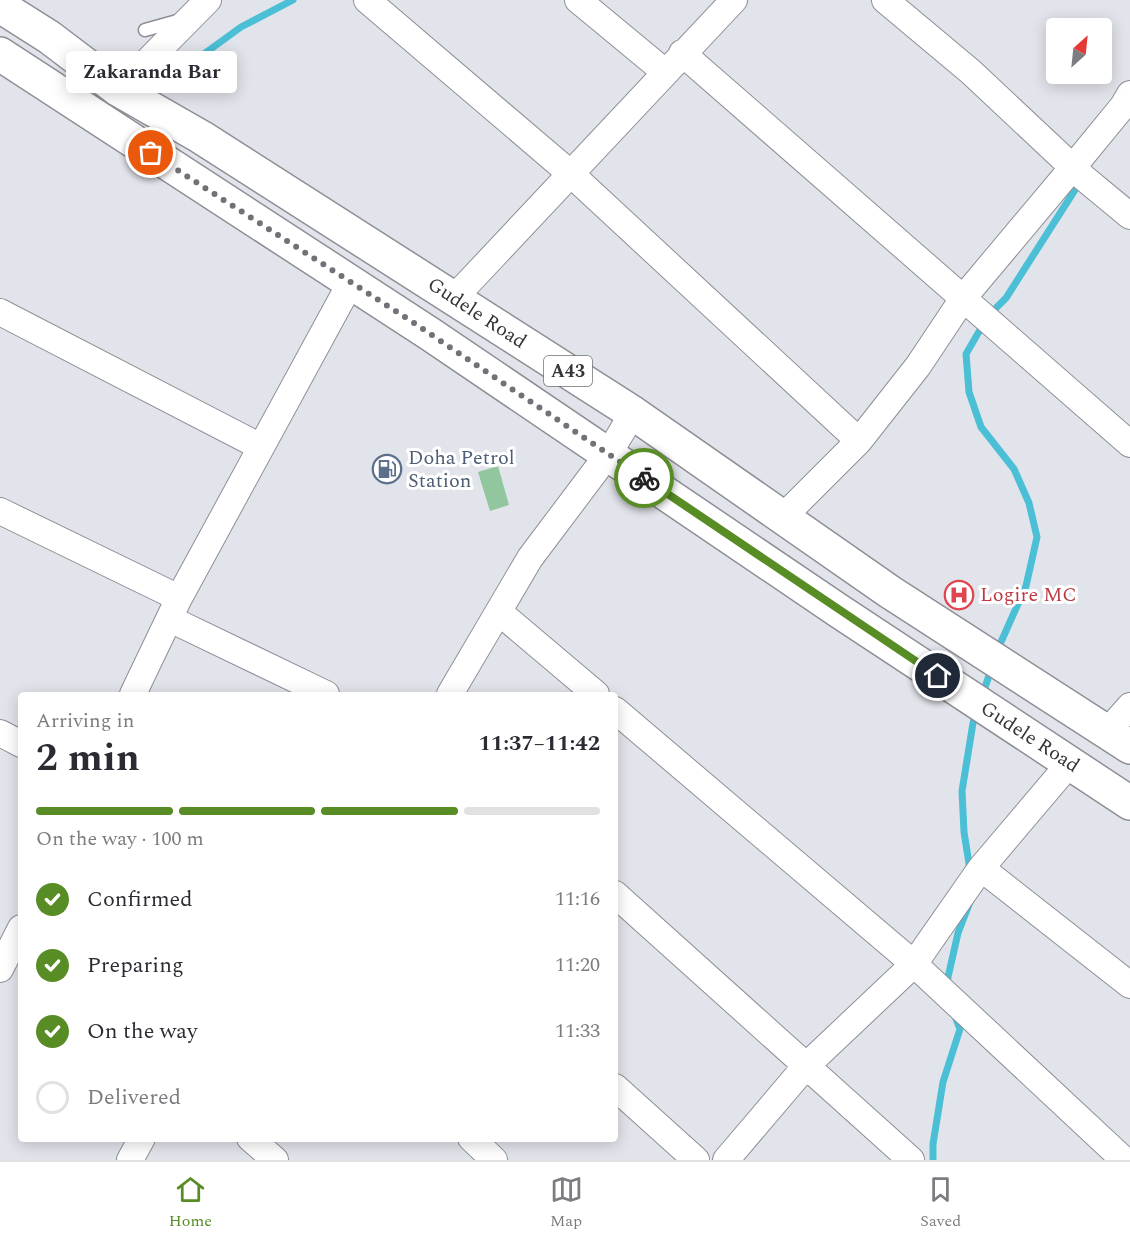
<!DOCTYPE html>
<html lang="en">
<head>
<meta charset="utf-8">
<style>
  body { margin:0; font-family:Spectral,serif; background:#f7f7f7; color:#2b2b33; height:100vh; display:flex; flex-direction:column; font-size:22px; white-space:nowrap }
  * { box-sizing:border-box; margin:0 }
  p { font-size:20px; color:#7c7c81 }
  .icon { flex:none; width:33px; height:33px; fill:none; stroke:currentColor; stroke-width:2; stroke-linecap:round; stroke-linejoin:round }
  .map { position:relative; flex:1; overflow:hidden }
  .details { position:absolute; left:18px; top:692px; width:600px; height:450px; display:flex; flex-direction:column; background:#fff; border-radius:6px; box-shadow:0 3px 15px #0003 }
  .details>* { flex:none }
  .needle { width:39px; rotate:27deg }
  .controls { position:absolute; left:1046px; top:18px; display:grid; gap:12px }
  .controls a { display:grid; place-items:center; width:66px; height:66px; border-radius:6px; background:#fff; box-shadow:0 3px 15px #0003; font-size:30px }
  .pin { position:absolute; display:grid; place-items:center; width:51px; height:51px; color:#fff; margin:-26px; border:3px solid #fff; border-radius:50%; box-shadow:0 2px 6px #0007 }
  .courier { position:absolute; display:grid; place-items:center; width:60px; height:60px; margin:-30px; border:4px solid #588c24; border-radius:50%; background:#fff; color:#222; box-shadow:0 2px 8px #0007 }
  .bubble { position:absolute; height:42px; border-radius:6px; background:#fff; box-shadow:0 3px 15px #0003; font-size:20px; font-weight:700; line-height:42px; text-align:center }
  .overview em { font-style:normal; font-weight:700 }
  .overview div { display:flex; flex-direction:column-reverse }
  .overview { display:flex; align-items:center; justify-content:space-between; height:102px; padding:0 18px }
  h1 { font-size:39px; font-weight:700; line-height:45px }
  .bar { display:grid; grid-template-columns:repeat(4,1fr); gap:9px 6px; align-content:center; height:72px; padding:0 18px }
  .bar i { height:8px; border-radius:4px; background:#e1e1e2 }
  .bar .selected { background:#588c24 }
  .bar p { grid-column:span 4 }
  ol { padding:0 18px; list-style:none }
  li { display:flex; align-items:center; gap:18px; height:66px }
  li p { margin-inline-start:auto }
  li .icon { padding:6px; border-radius:50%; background:#588c24; color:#fff; stroke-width:4 }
  li:last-child { color:#7c7c81 }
  li i { width:33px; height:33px; border:3px solid #e1e1e2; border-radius:50% }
  .tabs { display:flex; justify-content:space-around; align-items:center; height:84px; border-top:2px solid #e1e1e2; background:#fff; font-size:16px; color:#7c7c81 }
  .tabs a { display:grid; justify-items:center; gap:3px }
  .tabs .selected { color:#588c24 }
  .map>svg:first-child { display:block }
  .green { fill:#92c69e }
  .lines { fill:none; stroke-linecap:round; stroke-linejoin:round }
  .stream { stroke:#4abfd5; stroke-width:7 }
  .service-casing { stroke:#8e8f96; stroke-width:15 }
  .minor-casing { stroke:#8e8f96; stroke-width:28 }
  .trunk-casing { stroke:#8e8f96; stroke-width:36 }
  .service { stroke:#fff; stroke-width:12 }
  .minor { stroke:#fff; stroke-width:26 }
  .trunk { stroke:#fff; stroke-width:33 }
  .done { stroke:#717277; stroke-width:6; stroke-dasharray:0 10.8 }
  .route { stroke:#588c24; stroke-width:8 }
  .labels { text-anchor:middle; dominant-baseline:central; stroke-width:6; stroke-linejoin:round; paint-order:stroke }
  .shield { fill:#fff; stroke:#717274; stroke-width:1.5 }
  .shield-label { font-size:18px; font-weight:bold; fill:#343538 }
  .street-label { font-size:20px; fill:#343538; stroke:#fff }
  .service-label { font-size:20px; fill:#4e5e75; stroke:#fff; text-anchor:start }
  .health-label { font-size:20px; fill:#be3a42; stroke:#fff; text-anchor:start }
</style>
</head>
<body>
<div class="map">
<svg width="1130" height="1160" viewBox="0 0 1130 1160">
  <rect width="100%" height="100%" fill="#e2e4eb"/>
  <path class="green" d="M498 466 509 505 490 511 478 472Z"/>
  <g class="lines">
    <path class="stream" d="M164 83 241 27 293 0
      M990 314 1006 298 1080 182
      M984 323 966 354 969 392 981 427 1014 469 1029 503 1037 537 1026 586 997 651
      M982 696 992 667
      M970 870 964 832 962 791 973 723 976 712
      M946 986 958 933 970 902
      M933 1160V1144L943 1082 960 1029 954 1014"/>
    <g class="service-casing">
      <path id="service" d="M145 30 181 20"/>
    </g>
    <g class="minor-casing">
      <path id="minor" d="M367 0 571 174 859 441
        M578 0 665 72
        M885 0 971 72 1084 178 1130 216
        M682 53 1130 444
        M119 90 208 0
        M454 298 734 0
        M0 312 261 447
        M0 511 179 598
        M782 518 859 441 918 366 964 297 1073 167 1123 106 1130 94
        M499 612 596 694
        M170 619 326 694
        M133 694 179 598 351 282
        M450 694 530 558 609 453 633 413
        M615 710 914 964 1124 1160
        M1107 732 1130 706
        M0 733 21 744
        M981 868 1130 985
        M615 894 911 1160
        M0 969 21 928
        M615 1087 696 1160
        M250 1138 275 1160
        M471 1138 494 1160
        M130 1160 142 1138
        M726 1160 805 1067 914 964 981 868 1070 763"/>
    </g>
    <g class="trunk-casing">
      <path id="trunk" d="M0 6 49 37 119 90 201 137 633 413 890 592 1130 747
        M0 54 430 334 839 611 1130 803"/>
    </g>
    <use href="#service" class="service"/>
    <use href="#minor" class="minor"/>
    <use href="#trunk" class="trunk"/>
  </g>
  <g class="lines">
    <path class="done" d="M151 153 411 321 644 478"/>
    <path class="route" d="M644 478 938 676"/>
  </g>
  <defs>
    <g id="fuel-ring" transform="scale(1.5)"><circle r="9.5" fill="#fff" stroke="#5c6f8a" stroke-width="1.5"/><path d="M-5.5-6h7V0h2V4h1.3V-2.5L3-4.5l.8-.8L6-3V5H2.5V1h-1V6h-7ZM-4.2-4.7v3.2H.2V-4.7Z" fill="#5c6f8a"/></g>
    <g id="hospital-ring" transform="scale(1.5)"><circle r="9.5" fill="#fff" stroke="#e0444e" stroke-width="1.5"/><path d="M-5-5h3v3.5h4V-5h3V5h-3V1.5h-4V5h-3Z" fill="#e0444e"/></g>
  </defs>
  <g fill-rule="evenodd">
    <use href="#fuel-ring" x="387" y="469"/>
    <use href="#hospital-ring" x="959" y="595"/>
  </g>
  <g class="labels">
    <rect class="shield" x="544" y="356" width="48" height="30" rx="4.5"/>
    <g class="shield-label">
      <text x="568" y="371">A43</text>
    </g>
    <g class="street-label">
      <text transform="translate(477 313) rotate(33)">Gudele Road</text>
      <text transform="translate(1030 737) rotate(33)">Gudele Road</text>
    </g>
    <g class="service-label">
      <text x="408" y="458">Doha Petrol<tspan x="408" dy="23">Station</tspan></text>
    </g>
    <g class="health-label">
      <text x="980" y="595">Logire MC</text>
    </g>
  </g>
</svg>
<div class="controls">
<a><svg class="needle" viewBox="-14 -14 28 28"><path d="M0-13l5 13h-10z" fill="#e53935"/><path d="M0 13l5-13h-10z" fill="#7c7c81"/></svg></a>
</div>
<div class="pin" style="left:151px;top:153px;background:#ea580c"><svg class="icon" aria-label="bag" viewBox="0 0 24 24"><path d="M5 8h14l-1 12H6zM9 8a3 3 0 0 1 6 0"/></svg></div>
<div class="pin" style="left:938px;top:676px;background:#1f2937"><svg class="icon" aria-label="home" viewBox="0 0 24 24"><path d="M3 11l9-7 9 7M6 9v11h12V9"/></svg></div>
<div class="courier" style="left:644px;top:478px"><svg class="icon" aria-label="bike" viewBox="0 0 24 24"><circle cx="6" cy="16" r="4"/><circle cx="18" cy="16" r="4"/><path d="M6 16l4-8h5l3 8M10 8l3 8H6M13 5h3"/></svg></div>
<div class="bubble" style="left:66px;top:51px;width:171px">Zakaranda Bar</div>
<section class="details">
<div class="overview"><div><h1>2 min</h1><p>Arriving in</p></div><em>11:37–11:42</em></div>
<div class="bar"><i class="selected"></i><i class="selected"></i><i class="selected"></i><i></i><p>On the way · 100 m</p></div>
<ol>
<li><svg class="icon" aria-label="check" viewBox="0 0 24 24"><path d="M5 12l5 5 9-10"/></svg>Confirmed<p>11:16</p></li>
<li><svg class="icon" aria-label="check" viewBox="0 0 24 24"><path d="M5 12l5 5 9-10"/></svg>Preparing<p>11:20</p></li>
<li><svg class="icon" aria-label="check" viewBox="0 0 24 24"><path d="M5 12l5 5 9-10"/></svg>On the way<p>11:33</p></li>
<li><i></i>Delivered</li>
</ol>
</section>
</div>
<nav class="tabs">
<a class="selected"><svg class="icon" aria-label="home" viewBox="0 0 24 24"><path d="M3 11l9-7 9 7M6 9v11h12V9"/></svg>Home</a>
<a><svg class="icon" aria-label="map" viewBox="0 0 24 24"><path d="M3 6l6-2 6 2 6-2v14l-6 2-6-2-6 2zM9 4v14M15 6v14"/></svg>Map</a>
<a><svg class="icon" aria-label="saved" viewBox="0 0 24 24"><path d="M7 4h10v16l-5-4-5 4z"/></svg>Saved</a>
</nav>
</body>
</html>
